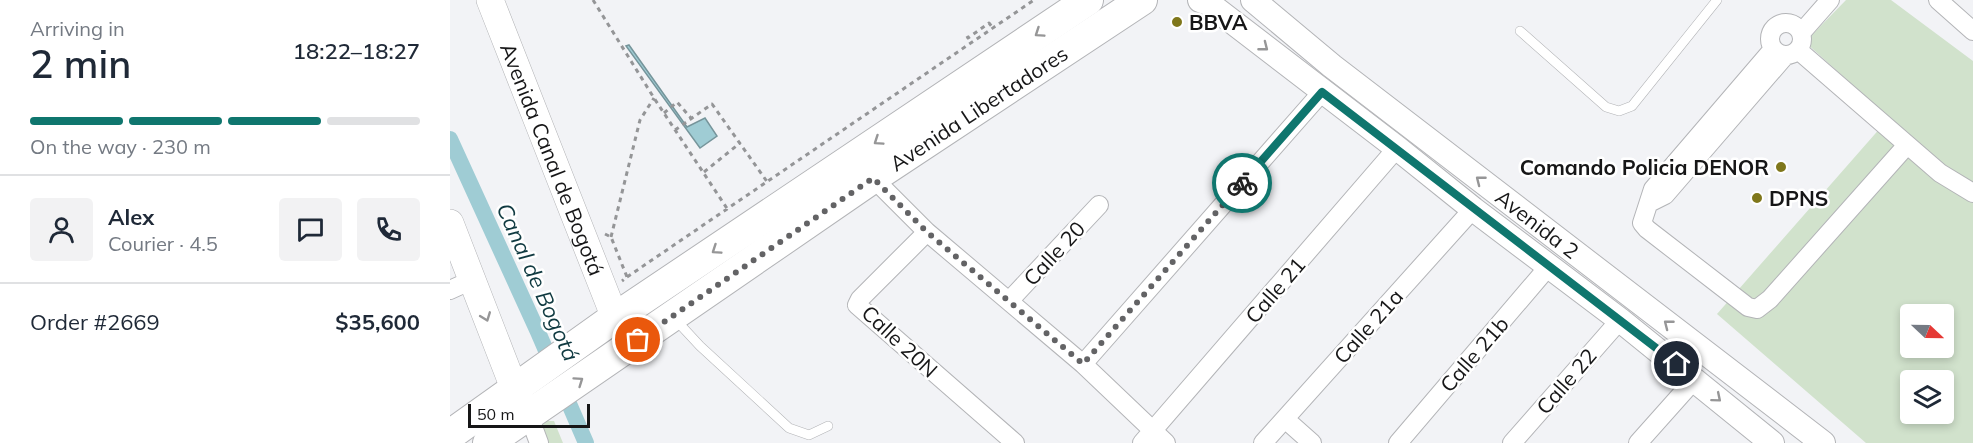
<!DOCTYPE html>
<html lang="en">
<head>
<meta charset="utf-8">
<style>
  body { margin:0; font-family:Mulish,sans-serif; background:#f2f2f3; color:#1f2937; height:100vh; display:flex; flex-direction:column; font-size:22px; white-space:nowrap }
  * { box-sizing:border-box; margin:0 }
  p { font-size:20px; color:#747a83 }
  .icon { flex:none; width:33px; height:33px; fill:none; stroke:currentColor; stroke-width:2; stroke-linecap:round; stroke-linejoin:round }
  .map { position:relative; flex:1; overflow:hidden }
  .details { display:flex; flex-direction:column; background:#fff; width:450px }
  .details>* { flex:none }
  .needle { width:39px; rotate:112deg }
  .fabs { position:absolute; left:1450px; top:304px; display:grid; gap:12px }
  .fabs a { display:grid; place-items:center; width:54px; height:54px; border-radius:6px; background:#fff; box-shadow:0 3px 9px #0003; font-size:30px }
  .scale { position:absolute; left:18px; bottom:15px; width:122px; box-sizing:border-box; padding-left:6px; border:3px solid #161617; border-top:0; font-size:16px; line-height:21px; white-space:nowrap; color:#161617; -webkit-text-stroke:4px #fff; paint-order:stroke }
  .pin { position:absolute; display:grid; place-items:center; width:51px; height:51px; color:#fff; margin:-26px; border:3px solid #fff; border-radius:50%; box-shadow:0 2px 6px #0007 }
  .courier { position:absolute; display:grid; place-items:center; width:60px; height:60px; margin:-30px; border:4px solid #0f766e; border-radius:50%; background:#fff; color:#222; box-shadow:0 2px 8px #0007 }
  .head em { font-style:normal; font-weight:600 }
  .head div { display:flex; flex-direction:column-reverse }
  .head { display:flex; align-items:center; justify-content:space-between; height:102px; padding:0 30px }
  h1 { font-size:39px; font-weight:600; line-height:45px }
  .bar { display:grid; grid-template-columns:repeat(4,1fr); gap:9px 6px; align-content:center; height:72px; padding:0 30px }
  .bar i { height:8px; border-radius:4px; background:#e0e1e3 }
  .bar .on { background:#0f766e }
  .bar p { grid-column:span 4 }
  .line { display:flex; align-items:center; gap:15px; padding:0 30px; border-top:2px solid #e0e1e3 }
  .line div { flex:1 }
  .round { display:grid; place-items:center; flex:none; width:63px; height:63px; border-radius:6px; background:#f2f2f3 }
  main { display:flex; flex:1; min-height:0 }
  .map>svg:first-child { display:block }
  .green { fill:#d1e2cc; fill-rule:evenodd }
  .water { fill:#9fccd4; stroke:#76959b; stroke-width:1.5 }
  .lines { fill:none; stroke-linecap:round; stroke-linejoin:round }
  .canal { stroke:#9fccd4; stroke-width:16 }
  .service-casing { stroke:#b3b4b7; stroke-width:10 }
  .minor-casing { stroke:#b3b4b7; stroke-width:20 }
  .tertiary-casing { stroke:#b3b4b7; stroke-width:26 }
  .secondary-casing { stroke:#b3b4b7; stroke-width:28 }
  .primary-casing { stroke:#b3b4b7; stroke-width:32 }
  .path { stroke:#949597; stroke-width:3; stroke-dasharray:4.5 4.5; stroke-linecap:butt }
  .service { stroke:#fff; stroke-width:9 }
  .minor { stroke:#fff; stroke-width:18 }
  .tertiary { stroke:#fff; stroke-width:24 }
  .secondary { stroke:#fff; stroke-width:27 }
  .primary { stroke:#fff; stroke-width:30 }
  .oneway { stroke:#969697 }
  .done { stroke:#636365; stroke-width:6; stroke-dasharray:0 10.8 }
  .route { stroke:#0f766e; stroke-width:8 }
  .poi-dot { fill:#7f771b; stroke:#fff; stroke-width:2 }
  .labels { text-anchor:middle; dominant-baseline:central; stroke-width:5; stroke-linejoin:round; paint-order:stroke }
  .poi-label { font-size:21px; font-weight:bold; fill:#161617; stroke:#fff; text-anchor:start }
  .street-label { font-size:21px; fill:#161617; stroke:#fff }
  .water-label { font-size:22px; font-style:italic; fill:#103a41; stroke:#fff }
</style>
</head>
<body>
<main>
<section class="details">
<div class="head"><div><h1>2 min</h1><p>Arriving in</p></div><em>18:22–18:27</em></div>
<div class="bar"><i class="on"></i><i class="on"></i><i class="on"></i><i></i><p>On the way · 230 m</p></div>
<div class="line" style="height:108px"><a class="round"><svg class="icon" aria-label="person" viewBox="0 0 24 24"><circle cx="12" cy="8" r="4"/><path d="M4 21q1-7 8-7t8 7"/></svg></a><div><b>Alex</b><p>Courier · 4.5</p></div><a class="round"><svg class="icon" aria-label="chat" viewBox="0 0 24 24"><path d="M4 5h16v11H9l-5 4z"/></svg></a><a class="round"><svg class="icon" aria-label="phone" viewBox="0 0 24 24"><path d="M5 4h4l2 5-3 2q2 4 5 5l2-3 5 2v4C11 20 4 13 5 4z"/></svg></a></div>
<div class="line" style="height:78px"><div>Order #2669</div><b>$35,600</b></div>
</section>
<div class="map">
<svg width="1523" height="443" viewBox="0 0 1523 443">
  <rect width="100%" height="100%" fill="#f2f3f6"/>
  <path class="green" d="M1396 0H1441L1523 61V443H1416L1267 314 1439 118 1355 42ZM1461 315H1494V348H1461ZM1461 381H1494V414H1461Z
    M88 421H104L113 443H96Z"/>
  <path class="water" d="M179 45 237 127 255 118 267 136 250 148 176 46Z"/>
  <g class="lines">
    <path class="canal" d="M0 139 88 332 136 443"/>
    <g class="service-casing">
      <path id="service" d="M1070 31 1156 107 1169 111 1182 106 1267 0
        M224 318 250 346 339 428 359 435 378 426"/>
    </g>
    <g class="minor-casing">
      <path id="minor" d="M1488 0 1523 31
        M1320 39a16 16 0 1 1 32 0a16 16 0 1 1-32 0Z
        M1351 33 1380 0
        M1323 49 1203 189 1192 223 1197 229 1298 307 1307 309 1320 299 1457 145
        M1348 50 1490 173 1523 193
        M423 178 477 232 633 364 716 443
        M1199 203 1215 195 1335 56
        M477 232 410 299 407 305 565 443
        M0 290 22 280
        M559 301 649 205
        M633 364 872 92
        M79 416 89 443
        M835 419 862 443
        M692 443 947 148
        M813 443 1023 209
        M948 443 1099 266
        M1062 443 1170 320
        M1188 443 1245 379"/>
    </g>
    <g class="tertiary-casing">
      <g id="tertiary">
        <path d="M750 0 758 3 947 148 1023 209 1170 320 1322 443"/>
        <path id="s1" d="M803 0 882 66 1373 443"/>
      </g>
    </g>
    <g class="secondary-casing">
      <g id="secondary">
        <path id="s2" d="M40 0 165 318"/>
        <path d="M0 223 64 388 74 407"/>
      </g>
    </g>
    <g class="primary-casing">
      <g id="primary">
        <path d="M0 435 157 323 638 0"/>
        <path id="s3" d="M38 443 423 178 692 0"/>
      </g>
    </g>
    <path class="path" d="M143 0 204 98 278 210
      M517 36 518 38 539 23 543 28
      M214 113 227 102 241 118
      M225 130 262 104 318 183
      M254 172 290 143
      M155 234 161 237 177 277 172 281
      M161 237 190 120 204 98
      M177 277 584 0"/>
    <use href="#service" class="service"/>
    <use href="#minor" class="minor"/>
    <use href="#tertiary" class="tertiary"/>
    <use href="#secondary" class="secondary"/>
    <use href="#primary" class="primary"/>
  </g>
  <defs><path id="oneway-chevron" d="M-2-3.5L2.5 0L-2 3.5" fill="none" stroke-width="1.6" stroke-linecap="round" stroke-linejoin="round" transform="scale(1.5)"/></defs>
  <g class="oneway">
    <use href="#oneway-chevron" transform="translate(589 33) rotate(146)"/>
    <use href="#oneway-chevron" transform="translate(814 47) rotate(38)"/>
    <use href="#oneway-chevron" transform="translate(428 141) rotate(146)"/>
    <use href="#oneway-chevron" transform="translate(1030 180) rotate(-142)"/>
    <use href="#oneway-chevron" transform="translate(266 250) rotate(146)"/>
    <use href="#oneway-chevron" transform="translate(36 317) rotate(69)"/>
    <use href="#oneway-chevron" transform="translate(1218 324) rotate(-142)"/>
    <use href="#oneway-chevron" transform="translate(129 381) rotate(-35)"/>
    <use href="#oneway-chevron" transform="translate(1267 398) rotate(40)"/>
  </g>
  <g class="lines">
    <path class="done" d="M188 340 423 178 477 232 633 364 792 183"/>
    <path class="route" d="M792 183 872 92 1227 364"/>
  </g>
  <g class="poi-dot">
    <circle cx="727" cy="22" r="6"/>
    <circle cx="1331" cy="167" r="6"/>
    <circle cx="1307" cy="198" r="6"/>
  </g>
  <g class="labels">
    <g class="poi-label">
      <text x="739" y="22">BBVA</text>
      <text x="1319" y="167" text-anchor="end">Comando Policia DENOR</text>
      <text x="1319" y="198">DPNS</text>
    </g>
    <g class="street-label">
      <text stroke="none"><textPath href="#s3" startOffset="594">Avenida Libertadores</textPath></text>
      <text stroke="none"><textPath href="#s2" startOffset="171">Avenida Canal de Bogotá</textPath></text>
      <text stroke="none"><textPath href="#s1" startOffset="362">Avenida 2</textPath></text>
      <text transform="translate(604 253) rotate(-47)">Calle 20</text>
      <text transform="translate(825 290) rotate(-49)">Calle 21</text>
      <text transform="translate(918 326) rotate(-48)">Calle 21a</text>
      <text transform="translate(450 341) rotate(43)">Calle 20N</text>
      <text transform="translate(1024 354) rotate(-49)">Calle 21b</text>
      <text transform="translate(1116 381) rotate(-49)">Calle 22</text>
    </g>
    <g class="water-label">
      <text transform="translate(88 282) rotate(66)">Canal de Bogotá</text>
    </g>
  </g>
</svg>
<div class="fabs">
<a><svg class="needle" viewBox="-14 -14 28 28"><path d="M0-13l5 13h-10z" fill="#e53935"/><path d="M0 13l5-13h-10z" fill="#747a83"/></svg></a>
<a><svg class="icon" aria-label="layers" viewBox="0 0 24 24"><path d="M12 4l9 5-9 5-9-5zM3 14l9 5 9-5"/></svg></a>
</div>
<div class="scale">50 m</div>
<div class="pin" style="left:188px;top:340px;background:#ea580c"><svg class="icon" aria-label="bag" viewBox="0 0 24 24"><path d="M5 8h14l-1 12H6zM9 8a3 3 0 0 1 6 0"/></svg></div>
<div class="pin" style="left:1227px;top:364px;background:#1f2937"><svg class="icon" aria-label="home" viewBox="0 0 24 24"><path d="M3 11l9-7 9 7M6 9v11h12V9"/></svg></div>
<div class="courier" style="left:792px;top:183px"><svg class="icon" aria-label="bike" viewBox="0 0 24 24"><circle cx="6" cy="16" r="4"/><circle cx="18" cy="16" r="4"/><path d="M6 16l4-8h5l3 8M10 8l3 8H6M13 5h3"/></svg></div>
</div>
</main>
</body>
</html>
